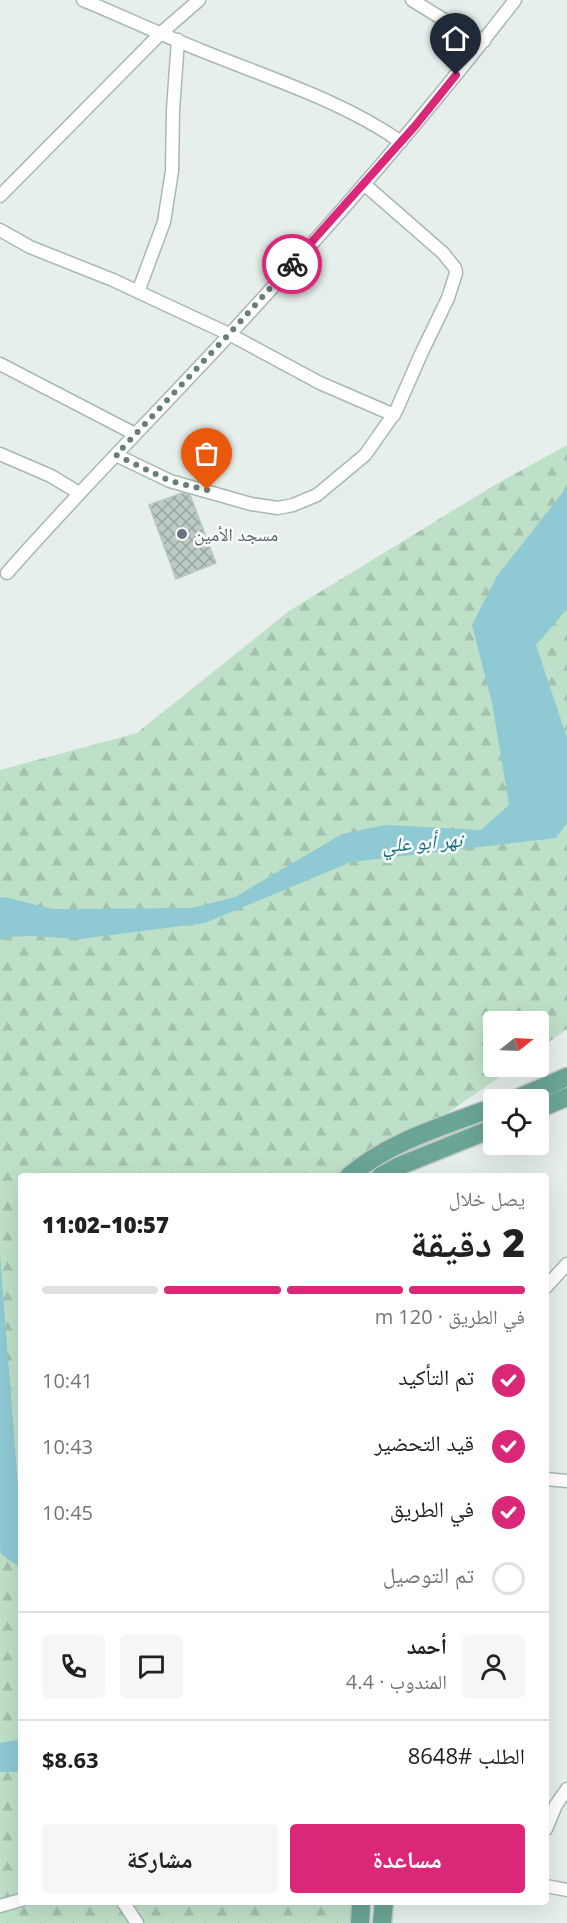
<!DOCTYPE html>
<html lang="ar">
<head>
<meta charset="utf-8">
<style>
  body { margin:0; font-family:"Open Sans","Noto Naskh Arabic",sans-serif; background:#f6f6f6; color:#202124; direction:rtl; height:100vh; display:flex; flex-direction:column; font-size:22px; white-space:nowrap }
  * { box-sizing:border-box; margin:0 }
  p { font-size:20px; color:#757577 }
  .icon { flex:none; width:33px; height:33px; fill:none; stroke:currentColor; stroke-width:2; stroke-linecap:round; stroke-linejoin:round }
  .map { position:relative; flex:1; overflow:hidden; direction:ltr }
  .details { position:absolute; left:18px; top:1173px; width:531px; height:732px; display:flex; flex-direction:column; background:#fff; border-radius:6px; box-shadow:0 6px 24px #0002; direction:rtl }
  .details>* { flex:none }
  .needle { width:39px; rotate:72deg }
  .buttons { position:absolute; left:483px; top:1011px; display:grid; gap:12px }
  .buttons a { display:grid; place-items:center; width:66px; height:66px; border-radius:6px; background:#fff; box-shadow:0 6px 24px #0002; font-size:30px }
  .pin { position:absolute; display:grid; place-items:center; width:51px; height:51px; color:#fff; margin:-62px -26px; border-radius:50% 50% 50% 0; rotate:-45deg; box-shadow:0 0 6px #0007 }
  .pin .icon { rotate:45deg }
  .courier { position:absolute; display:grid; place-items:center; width:60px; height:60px; margin:-30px; border:4px solid #db2777; border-radius:50%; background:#fff; color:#222; box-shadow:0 2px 8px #0007 }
  .summary em { font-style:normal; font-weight:800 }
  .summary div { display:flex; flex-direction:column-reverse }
  .summary { display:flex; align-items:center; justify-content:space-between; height:102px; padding:0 24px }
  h1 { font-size:39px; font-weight:800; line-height:45px }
  .bar { display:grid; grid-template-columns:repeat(4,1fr); gap:9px 6px; align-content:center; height:72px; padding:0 24px }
  .bar i { height:8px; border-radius:4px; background:#e0e0e0 }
  .bar .selected { background:#db2777 }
  .bar p { grid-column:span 4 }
  .line { display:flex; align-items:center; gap:15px; padding:0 24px; border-top:2px solid #e0e0e0 }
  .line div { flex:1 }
  .round { display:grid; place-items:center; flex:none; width:63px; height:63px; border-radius:6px; background:#f6f6f6 }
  ol { padding:0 24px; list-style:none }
  li { display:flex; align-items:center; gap:18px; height:66px }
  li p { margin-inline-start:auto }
  li .icon { padding:6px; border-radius:50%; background:#db2777; color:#fff; stroke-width:4 }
  li:last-child { color:#757577 }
  li i { width:33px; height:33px; border:3px solid #e0e0e0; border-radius:50% }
  .primary-button { display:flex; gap:12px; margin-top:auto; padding:12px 24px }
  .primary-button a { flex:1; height:69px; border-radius:6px; background:#db2777; color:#fff; font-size:24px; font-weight:800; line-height:69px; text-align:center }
  .primary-button a+a { background:#f6f6f6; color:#202124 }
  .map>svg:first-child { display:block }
  .forest { fill:url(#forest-firs) }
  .water { fill:#8ec9d4 }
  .building { fill:url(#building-cross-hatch); stroke:#b8c9c2; stroke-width:1.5 }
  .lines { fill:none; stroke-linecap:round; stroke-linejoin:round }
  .minor-casing { stroke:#a8b8b2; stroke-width:15 }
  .primary-casing { stroke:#c2cac8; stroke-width:21 }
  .minor { stroke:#fff; stroke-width:12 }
  .primary { stroke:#6aa596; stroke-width:18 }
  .done { stroke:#687f78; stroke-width:6; stroke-dasharray:0 10.8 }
  .route { stroke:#db2777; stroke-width:8 }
  .worship-dot { fill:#6b7280; stroke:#f7fbf9; stroke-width:2 }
  .labels { text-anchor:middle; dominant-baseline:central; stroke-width:5; stroke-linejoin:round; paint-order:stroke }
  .worship-label { font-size:18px; fill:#5b616d; stroke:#f7fbf9; text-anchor:start }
  .water-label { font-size:20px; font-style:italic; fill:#1c6f80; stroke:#f7fbf9 }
</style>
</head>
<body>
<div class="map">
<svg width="567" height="1923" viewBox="0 0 567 1923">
  <defs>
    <pattern id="forest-firs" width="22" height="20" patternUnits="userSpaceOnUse" patternTransform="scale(1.5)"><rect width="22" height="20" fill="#bfe0c8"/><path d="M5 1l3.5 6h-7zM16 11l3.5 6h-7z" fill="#a4c1ad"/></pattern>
    <pattern id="building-cross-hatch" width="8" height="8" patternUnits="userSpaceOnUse" patternTransform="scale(1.5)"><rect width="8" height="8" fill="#bbcac4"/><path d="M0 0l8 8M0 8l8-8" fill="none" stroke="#98a6a0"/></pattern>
  </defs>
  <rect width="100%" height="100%" fill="#e6efeb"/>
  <path class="forest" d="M567 445V1029L539 1049 538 1022H494V1066L514 1067 357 1176H21V1902H370V1904L359 1923H0V770L137 733 289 611 493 486Z"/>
  <path class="water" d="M567 487V609L536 645 567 738V823L556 838 351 862 205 923 80 939 31 936 7 937 0 940V898L5 897 53 909 192 908 235 897 342 834 385 825 481 830 509 805 492 703 472 625 497 576Z
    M0 1255 21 1525V1568L1 1554 0 1548Z
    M21 1739V1772H0V1743Z"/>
  <path class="building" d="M182 493 190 495 216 563 176 579 149 505Z"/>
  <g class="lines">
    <g class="minor-casing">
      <path id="minor" d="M83 0C124 17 164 36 205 52 269 78 345 102 401 142
        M412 0 454 26 484 41
        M0 196 161 33 199 0
        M0 230 30 247 113 280 175 309 229 334 320 383 394 415
        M138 292 164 222 172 171 173 110 178 40
        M0 364 135 434
        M0 454 51 476 79 493
        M116 455 170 481 251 504 278 508 293 505 317 495 365 455 396 411 421 354 448 298 456 273 455 268 443 253 364 184
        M7 573C79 491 156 414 230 334 329 227 426 116 515 0
        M546 1287 567 1264
        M546 1479 567 1481
        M546 1829 556 1805 567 1789
        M546 1886 567 1890
        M123 1902 137 1923
        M0 1906 21 1900"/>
    </g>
    <g class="primary-casing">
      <path id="primary" d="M514 1100 567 1077
        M538 1109 567 1097
        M349 1176C390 1141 444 1126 494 1107
        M381 1176 399 1166 494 1128
        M360 1923 361 1902
        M382 1923 384 1902"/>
    </g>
    <use href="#minor" class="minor"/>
    <use href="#primary" class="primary"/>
  </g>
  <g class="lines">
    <path class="done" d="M207 490 170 481 116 455 229 334 292 264"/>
    <path class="route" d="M292 264 415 126 456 75"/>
  </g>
  <circle class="worship-dot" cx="182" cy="534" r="6"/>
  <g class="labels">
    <g class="worship-label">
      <text x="194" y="534">مسجد الأمين</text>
    </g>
    <g class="water-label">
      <text transform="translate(422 842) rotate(-4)">نهر أبو علي</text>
    </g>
  </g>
</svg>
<div class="buttons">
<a><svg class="needle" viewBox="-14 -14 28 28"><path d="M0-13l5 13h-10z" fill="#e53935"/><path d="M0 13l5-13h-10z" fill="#757577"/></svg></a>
<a><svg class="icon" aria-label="locate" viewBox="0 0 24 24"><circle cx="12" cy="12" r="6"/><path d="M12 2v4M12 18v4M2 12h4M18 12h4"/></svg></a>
</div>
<div class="pin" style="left:207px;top:490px;background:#ea580c"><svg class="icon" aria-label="bag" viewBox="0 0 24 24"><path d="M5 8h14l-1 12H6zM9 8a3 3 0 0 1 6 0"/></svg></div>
<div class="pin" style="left:456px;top:75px;background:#1f2937"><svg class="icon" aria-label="home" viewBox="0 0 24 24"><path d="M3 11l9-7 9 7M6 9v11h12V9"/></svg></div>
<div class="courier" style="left:292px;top:264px"><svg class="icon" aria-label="bike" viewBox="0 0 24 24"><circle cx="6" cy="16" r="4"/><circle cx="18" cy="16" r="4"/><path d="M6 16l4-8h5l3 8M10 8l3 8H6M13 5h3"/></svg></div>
<section class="details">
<div class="summary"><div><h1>2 دقيقة</h1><p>يصل خلال</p></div><em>10:57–11:02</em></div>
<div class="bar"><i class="selected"></i><i class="selected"></i><i class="selected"></i><i></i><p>في الطريق · 120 m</p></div>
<ol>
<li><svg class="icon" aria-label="check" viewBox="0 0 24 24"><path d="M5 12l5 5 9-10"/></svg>تم التأكيد<p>10:41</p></li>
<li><svg class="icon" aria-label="check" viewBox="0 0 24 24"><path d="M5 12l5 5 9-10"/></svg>قيد التحضير<p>10:43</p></li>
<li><svg class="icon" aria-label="check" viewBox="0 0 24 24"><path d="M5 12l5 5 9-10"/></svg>في الطريق<p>10:45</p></li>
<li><i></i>تم التوصيل</li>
</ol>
<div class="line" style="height:108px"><a class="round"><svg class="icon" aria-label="person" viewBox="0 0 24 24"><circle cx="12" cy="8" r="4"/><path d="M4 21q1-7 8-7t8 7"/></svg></a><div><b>أحمد</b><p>المندوب · 4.4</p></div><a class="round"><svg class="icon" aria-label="chat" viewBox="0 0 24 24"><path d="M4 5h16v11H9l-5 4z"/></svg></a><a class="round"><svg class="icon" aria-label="phone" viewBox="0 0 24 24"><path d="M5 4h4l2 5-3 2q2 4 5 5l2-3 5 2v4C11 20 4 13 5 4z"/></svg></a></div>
<div class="line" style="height:78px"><div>الطلب #8648</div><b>$8.63</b></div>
<div class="primary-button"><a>مساعدة</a><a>مشاركة</a></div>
</section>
</div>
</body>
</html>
